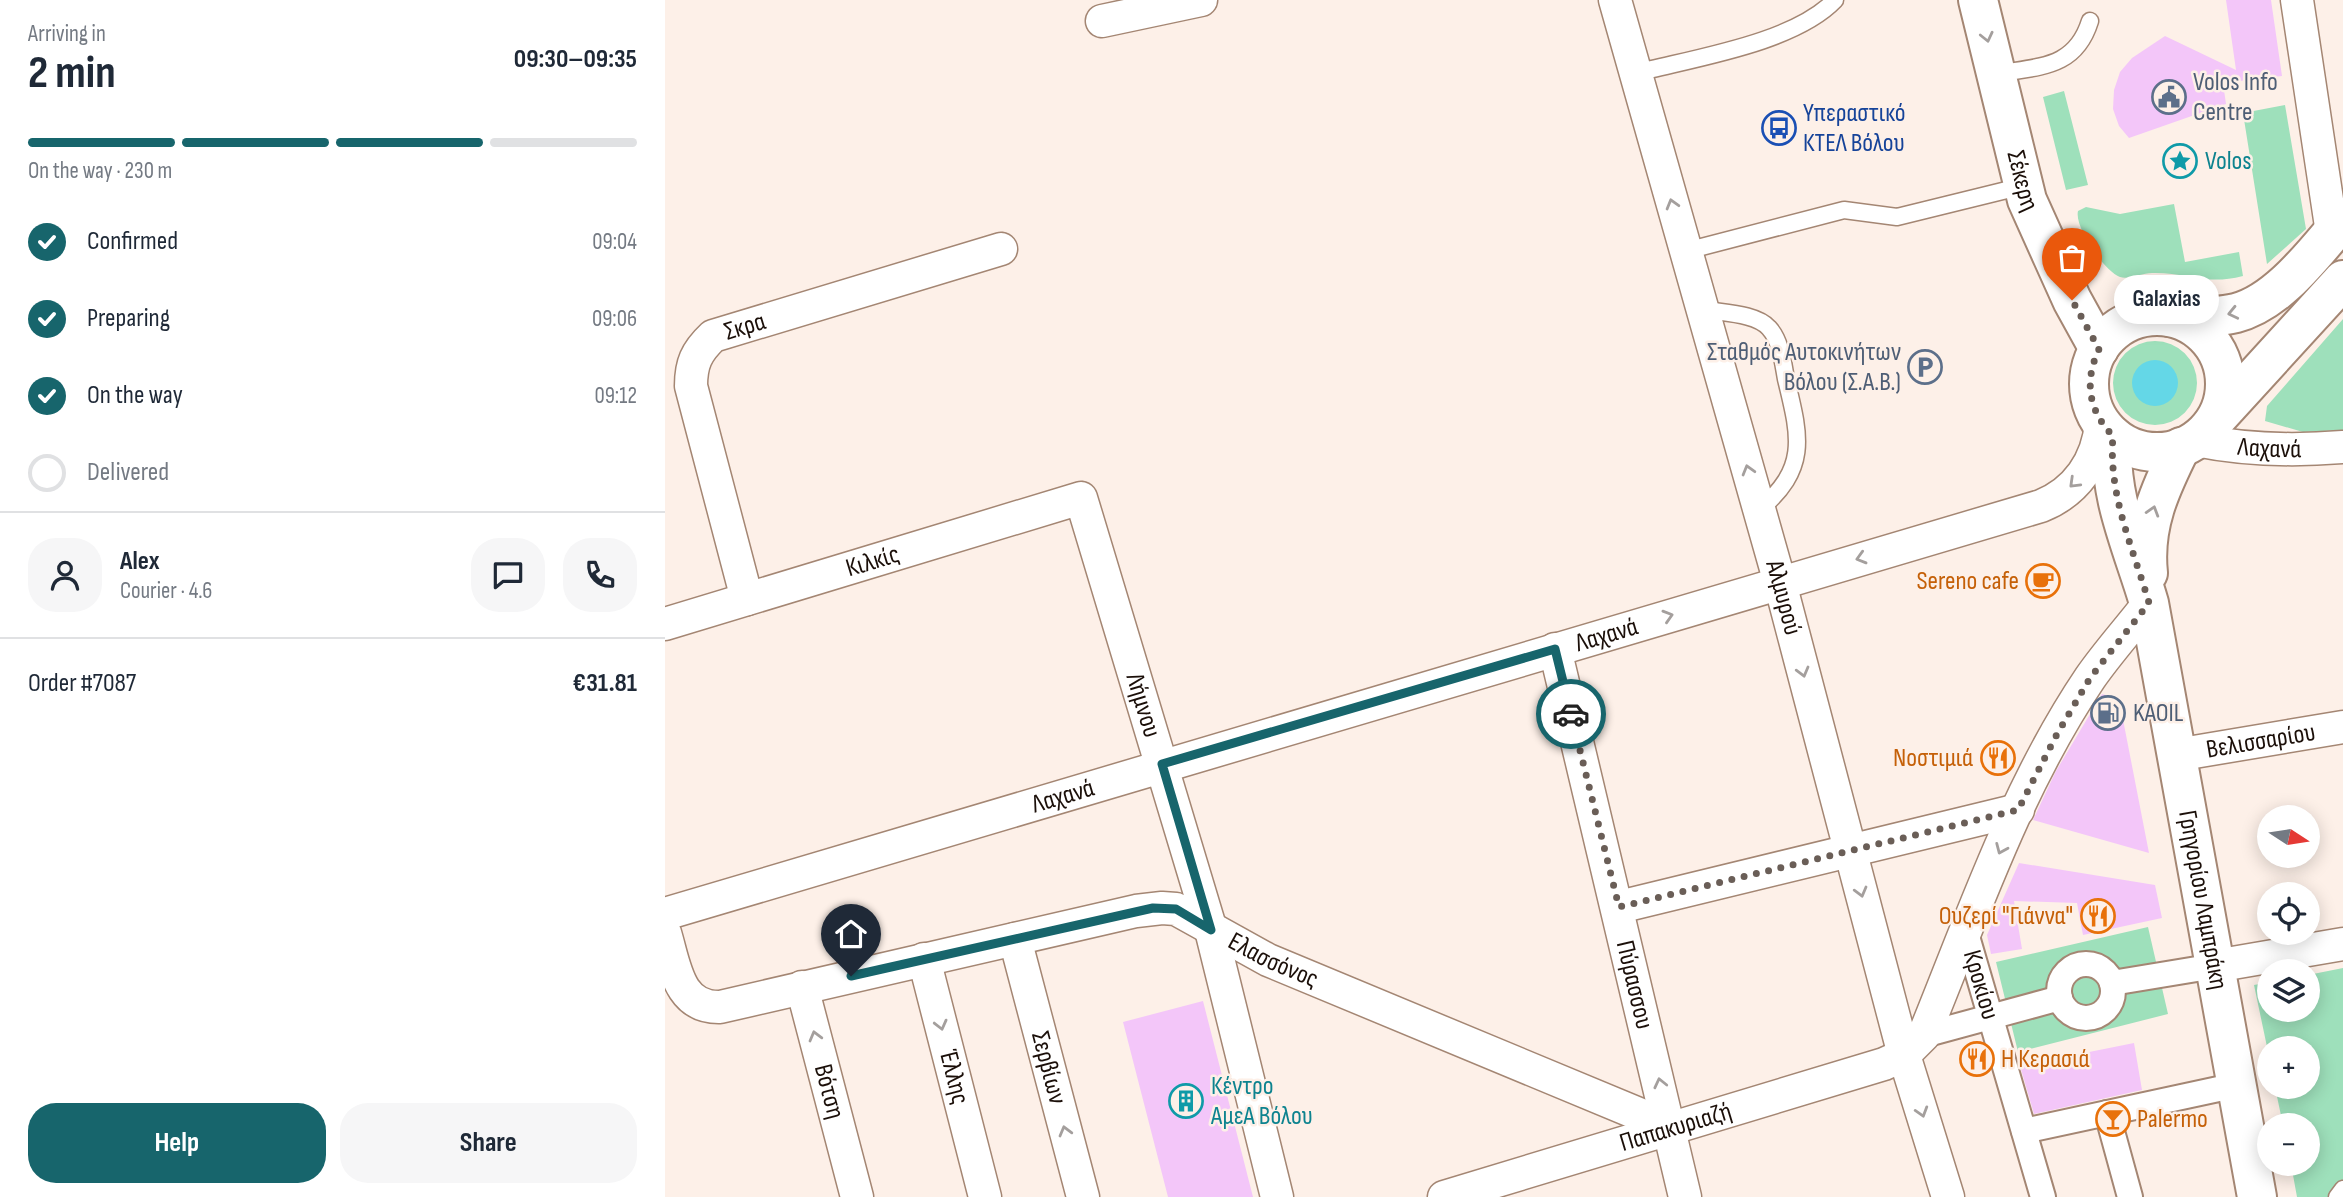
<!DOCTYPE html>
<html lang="en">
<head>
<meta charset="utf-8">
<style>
  body { margin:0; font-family:"Sofia Sans Condensed",sans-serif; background:#f6f6f7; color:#1f2937; height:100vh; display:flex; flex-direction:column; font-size:26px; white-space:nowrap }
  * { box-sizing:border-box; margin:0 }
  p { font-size:23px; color:#747a83 }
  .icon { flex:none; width:38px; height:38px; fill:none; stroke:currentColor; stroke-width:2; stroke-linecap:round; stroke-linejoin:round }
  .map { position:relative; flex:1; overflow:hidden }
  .panel { display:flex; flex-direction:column; background:#fff; width:665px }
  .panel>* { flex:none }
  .needle { width:46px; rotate:102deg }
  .tools { position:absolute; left:1592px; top:805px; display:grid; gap:14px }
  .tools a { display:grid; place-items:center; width:63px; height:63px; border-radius:50%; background:#fff; box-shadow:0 4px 18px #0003; font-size:35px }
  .pin { position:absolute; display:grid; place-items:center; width:60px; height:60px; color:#fff; margin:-72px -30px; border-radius:50% 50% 50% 0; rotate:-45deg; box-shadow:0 0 7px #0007 }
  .pin .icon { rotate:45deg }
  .courier { position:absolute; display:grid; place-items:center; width:70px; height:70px; margin:-35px; border:5px solid #17656c; border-radius:50%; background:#fff; color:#222; box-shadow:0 2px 9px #0007 }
  .bubble { position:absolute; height:49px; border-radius:24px; background:#fff; box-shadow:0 4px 18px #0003; font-size:23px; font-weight:700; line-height:49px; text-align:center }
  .overview em { font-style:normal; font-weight:700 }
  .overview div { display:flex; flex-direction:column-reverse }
  .overview { display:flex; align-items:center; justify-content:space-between; height:119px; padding:0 28px }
  h1 { font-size:46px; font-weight:700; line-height:52px }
  .bar { display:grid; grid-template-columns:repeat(4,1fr); gap:10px 7px; align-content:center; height:84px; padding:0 28px }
  .bar i { height:9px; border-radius:5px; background:#e0e1e3 }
  .bar .current { background:#17656c }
  .bar p { grid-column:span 4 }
  .line { display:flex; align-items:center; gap:18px; padding:0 28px; border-top:2px solid #e0e1e3 }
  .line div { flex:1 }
  .round { display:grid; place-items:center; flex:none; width:74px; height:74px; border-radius:28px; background:#f6f6f7 }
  ol { padding:0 28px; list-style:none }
  li { display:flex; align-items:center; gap:21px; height:77px }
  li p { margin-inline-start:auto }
  li .icon { padding:7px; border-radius:50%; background:#17656c; color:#fff; stroke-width:4 }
  li:last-child { color:#747a83 }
  li i { width:38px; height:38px; border:4px solid #e0e1e3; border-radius:50% }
  .button { display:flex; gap:14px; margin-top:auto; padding:14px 28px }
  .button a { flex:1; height:80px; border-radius:28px; background:#17656c; color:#fff; font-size:28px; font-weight:700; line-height:80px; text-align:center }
  .button a+a { background:#f6f6f7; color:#1f2937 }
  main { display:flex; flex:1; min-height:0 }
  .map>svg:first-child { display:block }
  .green { fill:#9ee0bb }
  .water { fill:#64d7e7 }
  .building { fill:#f3c6f9 }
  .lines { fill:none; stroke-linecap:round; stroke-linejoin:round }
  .service-casing { stroke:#a48673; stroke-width:19 }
  .pedestrian-casing { stroke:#a48673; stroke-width:28 }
  .minor-casing { stroke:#a48673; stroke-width:35 }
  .secondary-casing { stroke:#a48673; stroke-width:42 }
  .service { stroke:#fff; stroke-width:16 }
  .pedestrian { stroke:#fff; stroke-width:24 }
  .minor { stroke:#fff; stroke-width:32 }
  .secondary { stroke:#fff; stroke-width:38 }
  .oneway { stroke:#a49f9d }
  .done { stroke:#6a5e57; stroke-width:7; stroke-dasharray:0 12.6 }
  .route { stroke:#17656c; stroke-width:9 }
  .labels { text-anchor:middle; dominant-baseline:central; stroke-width:5; stroke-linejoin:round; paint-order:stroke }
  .service-label { font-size:26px; fill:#4e5e75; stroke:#fdf0e8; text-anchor:start }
  .transit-label { font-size:26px; fill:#164399; stroke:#fdf0e8; text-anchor:start }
  .culture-label { font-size:26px; fill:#0d838f; stroke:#fdf0e8; text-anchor:start }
  .street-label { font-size:26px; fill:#1b0f09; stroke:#fdf0e8 }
  .food-label { font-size:26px; fill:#c56008; stroke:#fdf0e8; text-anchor:end }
</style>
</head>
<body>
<main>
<section class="panel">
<div class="overview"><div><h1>2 min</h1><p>Arriving in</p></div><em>09:30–09:35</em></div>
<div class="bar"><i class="current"></i><i class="current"></i><i class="current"></i><i></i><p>On the way · 230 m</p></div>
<ol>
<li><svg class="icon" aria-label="check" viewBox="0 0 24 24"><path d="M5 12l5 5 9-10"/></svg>Confirmed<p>09:04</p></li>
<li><svg class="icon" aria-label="check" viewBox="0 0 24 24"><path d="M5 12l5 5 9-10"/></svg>Preparing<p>09:06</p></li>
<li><svg class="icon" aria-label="check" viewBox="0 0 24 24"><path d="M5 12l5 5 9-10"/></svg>On the way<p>09:12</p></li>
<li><i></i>Delivered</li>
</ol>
<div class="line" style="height:126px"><a class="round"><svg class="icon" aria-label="person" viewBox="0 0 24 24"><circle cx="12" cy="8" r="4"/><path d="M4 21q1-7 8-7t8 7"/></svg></a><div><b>Alex</b><p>Courier · 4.6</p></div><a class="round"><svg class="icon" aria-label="chat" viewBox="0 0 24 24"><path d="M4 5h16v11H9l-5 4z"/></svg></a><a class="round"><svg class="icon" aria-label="phone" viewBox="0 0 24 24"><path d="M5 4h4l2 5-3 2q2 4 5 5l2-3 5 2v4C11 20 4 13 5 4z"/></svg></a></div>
<div class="line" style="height:91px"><div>Order #7087</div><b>€31.81</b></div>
<div class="button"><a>Help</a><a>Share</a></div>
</section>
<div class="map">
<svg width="1678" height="1197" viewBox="0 0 1678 1197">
  <rect width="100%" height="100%" fill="#fdf0e8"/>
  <path class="green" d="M1399 91 1423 185 1401 190 1378 97Z
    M1620 105 1641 229 1602 264 1578 113Z
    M1509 204 1520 262 1574 252 1578 276C1540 286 1521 272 1487 273 1477 273 1464 280 1455 277 1439 271 1409 227 1413 211L1421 207 1455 214Z
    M1678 319V430L1638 432 1600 421 1602 406Z
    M1448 383a42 42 0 1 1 84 0a42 42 0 1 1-84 0Z
    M1483 927 1503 1014 1353 1052 1331 962Z
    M1678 968V1197H1632L1626 1164H1643V1125H1618L1610 1087H1643V1048H1605V1061L1589 985 1605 982V1010H1643V975Z"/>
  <path class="water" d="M1467 383a23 23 0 1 1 46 0a23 23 0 1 1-46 0Z"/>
  <path class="building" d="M1561 0H1606L1617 76 1558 83 1561 104 1464 138 1454 126 1448 109 1449 90 1455 72 1467 58 1500 36 1571 70Z
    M1437 694 1454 699 1484 853 1368 820 1391 771Z
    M1354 863 1490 885 1497 918 1418 935 1412 903 1349 901 1357 949 1326 954 1322 935Z
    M538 1001 588 1197H503L458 1022Z
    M1469 1043 1477 1090 1369 1114 1355 1066Z"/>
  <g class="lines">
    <g class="service-casing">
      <path id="service" d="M971 73C1029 58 1129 43 1170 0
        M1331 74C1374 66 1410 69 1425 21
        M1021 251 1179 210 1232 217 1358 186
        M1037 309C1056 313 1091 313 1104 328 1116 341 1118 363 1121 379 1135 437 1144 468 1094 510
        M1672 1197 1678 1189"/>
    </g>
    <g class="pedestrian-casing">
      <g id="pedestrian">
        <path id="s1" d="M1301 933 1378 1197"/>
        <circle cx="1421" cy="991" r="27"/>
        <path d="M1447 983 1550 966"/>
        <path d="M1259 1035 1395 998"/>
        <path d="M1442 1113 1465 1197"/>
        <path d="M1359 1131 1572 1085"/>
      </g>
    </g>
    <g class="minor-casing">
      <g id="minor">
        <path id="s2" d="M950 0 1115 583 1239 1055 1283 1197"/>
        <path d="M1632 0 1667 233"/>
        <path d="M437 21 536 0"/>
        <path id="s3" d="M1531 440C1580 450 1629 451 1678 447"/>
        <path id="s4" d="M82 599 26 386C26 364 31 352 48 336L336 249"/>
        <path id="s5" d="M0 624 416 498 546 930 612 1197"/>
        <path id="s6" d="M890 649 1020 1197"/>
        <path id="s7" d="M1511 755 1678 727"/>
        <path d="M954 907 1353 810"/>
        <path id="s8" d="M0 914 1376 506C1411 492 1433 461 1436 423"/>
        <path id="s9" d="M0 933C10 966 13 1008 55 1007L471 911 497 908 511 909 603 960 1005 1127"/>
        <path id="s10" d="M350 939 418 1197"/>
        <path id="s11" d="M259 959 320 1197"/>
        <path d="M1550 966 1678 944"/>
        <path id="s12" d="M137 987 192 1197"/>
        <path id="s13" d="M779 1197 1219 1064 1239 1055 1259 1035C1308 915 1352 786 1425 678 1443 652 1465 628 1484 603"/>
      </g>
    </g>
    <g class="secondary-casing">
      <g id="secondary">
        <path id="s14" d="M1313 0 1362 200 1407 300 1434 349"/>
        <circle cx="1492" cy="384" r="68"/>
        <path d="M1505 317C1527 317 1550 318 1571 313 1614 302 1650 252 1678 220"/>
        <path d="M1552 418 1678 280"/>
        <path id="s15" d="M1448 436C1442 495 1468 548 1484 603L1592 1197"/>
        <path d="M1483 573C1478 526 1495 489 1516 447"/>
      </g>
    </g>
    <use href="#service" class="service"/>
    <use href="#pedestrian" class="pedestrian"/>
    <use href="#minor" class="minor"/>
    <use href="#secondary" class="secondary"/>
  </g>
  <defs><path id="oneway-chevron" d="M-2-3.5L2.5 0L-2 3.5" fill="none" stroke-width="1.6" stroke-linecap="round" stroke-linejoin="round" transform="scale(1.75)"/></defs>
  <g class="oneway">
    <use href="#oneway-chevron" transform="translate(1322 37) rotate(77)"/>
    <use href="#oneway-chevron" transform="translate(1007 204) rotate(-106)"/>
    <use href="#oneway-chevron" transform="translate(1568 313) rotate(167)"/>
    <use href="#oneway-chevron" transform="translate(1083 470) rotate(-106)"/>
    <use href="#oneway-chevron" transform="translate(1409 483) rotate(136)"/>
    <use href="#oneway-chevron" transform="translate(1488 511) rotate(-73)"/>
    <use href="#oneway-chevron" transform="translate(1196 558) rotate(164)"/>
    <use href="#oneway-chevron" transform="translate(1003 616) rotate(-17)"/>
    <use href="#oneway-chevron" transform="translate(1138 672) rotate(75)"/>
    <use href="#oneway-chevron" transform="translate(1336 849) rotate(113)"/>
    <use href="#oneway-chevron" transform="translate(1196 892) rotate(75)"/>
    <use href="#oneway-chevron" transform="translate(276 1025) rotate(76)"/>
    <use href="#oneway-chevron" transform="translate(150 1036) rotate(-105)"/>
    <use href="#oneway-chevron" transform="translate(995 1083) rotate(-103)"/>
    <use href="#oneway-chevron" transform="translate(1257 1112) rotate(73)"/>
    <use href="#oneway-chevron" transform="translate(400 1131) rotate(-105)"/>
  </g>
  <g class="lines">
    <path class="done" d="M906 714 954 907 1353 810 1391 736 1425 678 1484 603C1468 548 1443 495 1448 436 1423 410 1419 381 1434 349L1407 300"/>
    <path class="route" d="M186 976 488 908 511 909 546 930 497 764 890 649 906 714"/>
  </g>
  <defs>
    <g id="civic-ring" transform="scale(1.75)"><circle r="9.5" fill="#fdf0e8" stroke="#5c6f8a" stroke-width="1.5"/><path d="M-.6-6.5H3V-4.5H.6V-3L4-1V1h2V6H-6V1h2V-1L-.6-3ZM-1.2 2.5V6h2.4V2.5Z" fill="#5c6f8a"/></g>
    <g id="bus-ring" transform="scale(1.75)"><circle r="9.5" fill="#fdf0e8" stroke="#1a4fb4" stroke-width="1.5"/><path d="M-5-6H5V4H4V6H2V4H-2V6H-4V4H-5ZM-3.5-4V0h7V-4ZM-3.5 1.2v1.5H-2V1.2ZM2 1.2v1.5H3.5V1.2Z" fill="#1a4fb4"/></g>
    <g id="sight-ring" transform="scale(1.75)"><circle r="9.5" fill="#fdf0e8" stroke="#0f9aa8" stroke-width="1.5"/><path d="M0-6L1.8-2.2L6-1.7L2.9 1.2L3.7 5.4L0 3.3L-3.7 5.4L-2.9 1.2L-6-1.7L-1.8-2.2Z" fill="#0f9aa8"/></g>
    <g id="parking-ring" transform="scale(1.75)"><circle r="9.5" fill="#fdf0e8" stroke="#5c6f8a" stroke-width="1.5"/><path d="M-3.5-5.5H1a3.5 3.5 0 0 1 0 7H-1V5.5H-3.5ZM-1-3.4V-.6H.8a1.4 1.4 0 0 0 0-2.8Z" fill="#5c6f8a"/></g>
    <g id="cafe-ring" transform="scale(1.75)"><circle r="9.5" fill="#fdf0e8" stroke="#e8710a" stroke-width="1.5"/><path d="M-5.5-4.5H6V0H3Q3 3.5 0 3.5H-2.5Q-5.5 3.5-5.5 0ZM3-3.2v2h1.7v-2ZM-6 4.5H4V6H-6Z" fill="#e8710a"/></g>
    <g id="fuel-ring" transform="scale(1.75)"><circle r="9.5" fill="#fdf0e8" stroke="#5c6f8a" stroke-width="1.5"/><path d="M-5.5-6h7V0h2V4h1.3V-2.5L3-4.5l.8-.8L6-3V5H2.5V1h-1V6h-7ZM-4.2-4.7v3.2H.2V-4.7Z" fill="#5c6f8a"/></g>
    <g id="restaurant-ring" transform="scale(1.75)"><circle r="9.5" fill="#fdf0e8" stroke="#e8710a" stroke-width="1.5"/><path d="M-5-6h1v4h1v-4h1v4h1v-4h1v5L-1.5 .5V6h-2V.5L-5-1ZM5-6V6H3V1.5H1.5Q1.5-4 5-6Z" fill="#e8710a"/></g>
    <g id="building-ring" transform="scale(1.75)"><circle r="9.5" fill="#fdf0e8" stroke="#0f9aa8" stroke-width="1.5"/><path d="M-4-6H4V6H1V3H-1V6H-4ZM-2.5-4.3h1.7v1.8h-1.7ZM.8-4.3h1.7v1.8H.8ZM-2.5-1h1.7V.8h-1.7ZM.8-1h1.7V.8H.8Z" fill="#0f9aa8"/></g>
    <g id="bar-ring" transform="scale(1.75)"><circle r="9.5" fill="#fdf0e8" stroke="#e8710a" stroke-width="1.5"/><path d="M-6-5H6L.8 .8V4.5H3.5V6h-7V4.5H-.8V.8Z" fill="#e8710a"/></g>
  </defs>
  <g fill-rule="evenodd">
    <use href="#civic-ring" x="1504" y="97"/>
    <use href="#bus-ring" x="1114" y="128"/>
    <use href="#sight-ring" x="1515" y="161"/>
    <use href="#parking-ring" x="1260" y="367"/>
    <use href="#cafe-ring" x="1378" y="581"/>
    <use href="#fuel-ring" x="1443" y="713"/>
    <use href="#restaurant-ring" x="1333" y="758"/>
    <use href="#restaurant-ring" x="1433" y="916"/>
    <use href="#restaurant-ring" x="1312" y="1059"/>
    <use href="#building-ring" x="521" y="1101"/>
    <use href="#bar-ring" x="1448" y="1119"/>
  </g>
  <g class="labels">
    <g class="service-label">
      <text x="1528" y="82">Volos Info<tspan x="1528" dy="30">Centre</tspan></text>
      <text x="1236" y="352" text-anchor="end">Σταθμός Αυτοκινήτων<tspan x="1236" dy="30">Βόλου (Σ.Α.Β.)</tspan></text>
      <text x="1468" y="713">KAOIL</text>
    </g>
    <g class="transit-label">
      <text x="1138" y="113">Υπεραστικό<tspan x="1138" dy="30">ΚΤΕΛ Βόλου</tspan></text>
    </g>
    <g class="culture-label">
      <text x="1540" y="161">Volos</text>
      <text x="546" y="1086">Κέντρο<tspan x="546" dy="30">ΑμεΑ Βόλου</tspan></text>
    </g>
    <g class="street-label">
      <text stroke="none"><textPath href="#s14" startOffset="186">Σέκερη</textPath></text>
      <text stroke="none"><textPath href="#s4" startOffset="310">Σκρα</textPath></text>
      <text stroke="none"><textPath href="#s3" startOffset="74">Λαχανά</textPath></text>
      <text stroke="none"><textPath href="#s5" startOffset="217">Κιλκίς</textPath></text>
      <text stroke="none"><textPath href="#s2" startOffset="621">Αλμυρού</textPath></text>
      <text stroke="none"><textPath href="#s8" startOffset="982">Λαχανά</textPath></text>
      <text stroke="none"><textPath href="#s5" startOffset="651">Λήμνου</textPath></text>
      <text stroke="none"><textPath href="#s7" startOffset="86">Βελισσαρίου</textPath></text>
      <text stroke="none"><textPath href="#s8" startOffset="415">Λαχανά</textPath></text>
      <text stroke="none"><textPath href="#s15" startOffset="474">Γρηγορίου Λαμπράκη</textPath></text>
      <text stroke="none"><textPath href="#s9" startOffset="679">Ελασσόνος</textPath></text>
      <text stroke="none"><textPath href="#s6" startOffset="345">Πύρασσου</textPath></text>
      <text stroke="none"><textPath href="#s1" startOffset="54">Κροκίου</textPath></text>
      <text stroke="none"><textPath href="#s10" startOffset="133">Σερβίων</textPath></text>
      <text stroke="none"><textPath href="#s11" startOffset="122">Έλλης</textPath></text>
      <text stroke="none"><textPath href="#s12" startOffset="108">Βότση</textPath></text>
      <text stroke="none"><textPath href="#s13" startOffset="242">Παπακυριαζή</textPath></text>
    </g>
    <g class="food-label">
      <text x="1354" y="581">Sereno cafe</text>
      <text x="1308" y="758">Νοστιμιά</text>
      <text x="1408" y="916">Ουζερί "Γιάννα"</text>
      <text x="1336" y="1059" text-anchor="start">Η Κερασιά</text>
      <text x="1472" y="1119" text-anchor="start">Palermo</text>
    </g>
  </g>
</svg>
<div class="tools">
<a><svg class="needle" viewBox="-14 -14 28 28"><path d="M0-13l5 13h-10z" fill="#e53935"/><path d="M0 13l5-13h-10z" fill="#747a83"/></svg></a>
<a><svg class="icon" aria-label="locate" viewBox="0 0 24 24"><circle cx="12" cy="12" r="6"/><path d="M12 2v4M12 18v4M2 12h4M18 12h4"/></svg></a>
<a><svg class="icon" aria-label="layers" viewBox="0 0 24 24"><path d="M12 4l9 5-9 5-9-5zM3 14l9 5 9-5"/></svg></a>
<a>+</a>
<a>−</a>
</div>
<div class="pin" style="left:1407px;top:300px;background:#ea580c"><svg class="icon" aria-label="bag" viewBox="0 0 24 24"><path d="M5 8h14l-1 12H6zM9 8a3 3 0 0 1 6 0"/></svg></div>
<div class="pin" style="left:186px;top:976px;background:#1f2937"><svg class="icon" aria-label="home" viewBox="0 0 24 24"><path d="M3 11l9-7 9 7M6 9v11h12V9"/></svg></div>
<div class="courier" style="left:906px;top:714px"><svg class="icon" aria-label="car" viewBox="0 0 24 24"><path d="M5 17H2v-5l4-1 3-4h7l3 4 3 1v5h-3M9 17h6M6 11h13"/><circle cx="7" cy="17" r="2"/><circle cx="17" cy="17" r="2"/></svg></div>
<div class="bubble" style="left:1449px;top:275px;width:105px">Galaxias</div>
</div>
</main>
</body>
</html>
